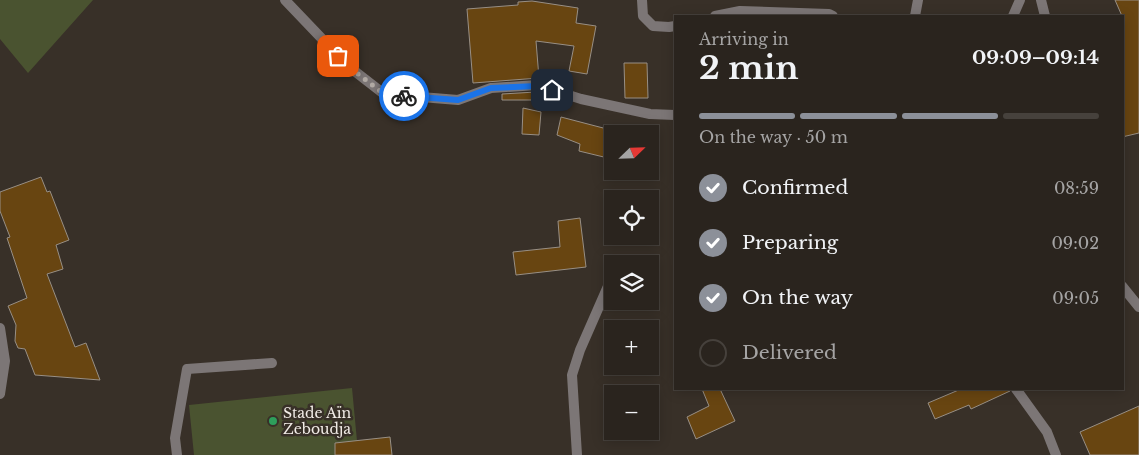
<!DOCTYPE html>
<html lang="en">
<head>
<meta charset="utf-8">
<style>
  body { margin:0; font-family:"Libre Baskerville",serif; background:#322c27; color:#f1f3f6; height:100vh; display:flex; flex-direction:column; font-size:19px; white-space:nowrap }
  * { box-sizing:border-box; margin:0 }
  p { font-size:16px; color:#a5a4a4 }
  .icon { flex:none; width:28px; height:28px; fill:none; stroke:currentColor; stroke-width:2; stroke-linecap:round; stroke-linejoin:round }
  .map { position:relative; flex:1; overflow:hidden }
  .side { position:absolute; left:674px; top:15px; width:450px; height:375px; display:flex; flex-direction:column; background:#2a241e; border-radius:0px; box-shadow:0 2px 12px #0003,0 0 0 1px #46413c }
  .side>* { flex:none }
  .needle { width:32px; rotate:67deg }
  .fabs { position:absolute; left:604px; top:125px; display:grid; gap:10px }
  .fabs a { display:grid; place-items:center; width:55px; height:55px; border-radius:0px; background:#2a241e; box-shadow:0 2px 12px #0003,0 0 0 1px #46413c; font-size:25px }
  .pin { position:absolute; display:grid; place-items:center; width:42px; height:42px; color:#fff; margin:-21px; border-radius:10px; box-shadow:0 2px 8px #0006 }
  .courier { position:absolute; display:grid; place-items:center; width:50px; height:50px; margin:-25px; border:4px solid #1a73e8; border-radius:50%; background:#fff; color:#222; box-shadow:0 1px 6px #0007 }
  .head em { font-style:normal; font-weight:700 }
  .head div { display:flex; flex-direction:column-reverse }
  .head { display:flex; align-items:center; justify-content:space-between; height:85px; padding:0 25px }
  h1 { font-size:32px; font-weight:700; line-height:38px }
  .bar { display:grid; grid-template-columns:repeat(4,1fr); gap:8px 5px; align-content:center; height:60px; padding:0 25px }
  .bar i { height:6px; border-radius:4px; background:#46413c }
  .bar .selected { background:#8c9099 }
  .bar p { grid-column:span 4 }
  ol { padding:0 25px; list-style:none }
  li { display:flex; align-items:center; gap:15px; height:55px }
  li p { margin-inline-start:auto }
  li .icon { padding:5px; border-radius:50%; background:#8c9099; color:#fff; stroke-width:4 }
  li:last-child { color:#a5a4a4 }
  li i { width:28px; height:28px; border:2px solid #46413c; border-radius:50% }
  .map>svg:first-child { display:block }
  .green { fill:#4a5330 }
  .building { fill:#684511; stroke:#988f85 }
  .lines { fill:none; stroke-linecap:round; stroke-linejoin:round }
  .street { stroke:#7c7676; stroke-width:10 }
  .done { stroke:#b1aaa4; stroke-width:5; stroke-dasharray:0 9 }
  .route { stroke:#1a73e8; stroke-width:6 }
  .leisure-dot { fill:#2e9e5b; stroke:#383028; stroke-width:2 }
  .labels { text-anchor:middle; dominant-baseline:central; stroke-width:5; stroke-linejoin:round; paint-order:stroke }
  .poi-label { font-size:14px; fill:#f2ece7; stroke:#383028; text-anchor:start }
</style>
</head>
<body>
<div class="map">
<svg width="1139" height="455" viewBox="0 0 1139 455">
  <rect width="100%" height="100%" fill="#383028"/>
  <path class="green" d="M0 0H93L28 73 0 39Z
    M352 388 357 441 390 437 392 455H194L189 405Z"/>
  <path class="building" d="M1115 0H1139V133L1122 137V16Z
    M532 1 578 8 576 23 596 26 587 74 569 71 574 46 536 41 539 78 473 83 467 9 518 5V2Z
    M624 63H647L648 98H625Z
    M536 92 540 93V100H502V94Z
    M523 108 541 112 539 135 522 134Z
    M561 117 607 129 605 138 612 139V159L579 151 580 144 557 135Z
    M41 177 47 192 50 191 69 240 56 245 63 269 47 274 75 347 86 343 100 380 35 375 25 349 18 348 15 341 16 325 8 306 27 298 7 238 10 237 0 211V192Z
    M580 218 586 267 516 275 513 252 560 247 558 221Z
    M702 389H720L735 421 696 439 687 417 709 406Z
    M961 389H1009L1010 391 971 409 969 405 935 419 928 403Z
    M1139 406V455H1090L1080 432Z
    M390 437 392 455H335V443Z"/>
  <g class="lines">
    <path class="street" d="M285 0 348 66 384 94 458 100 491 88 537 85 581 99 650 114 675 115
      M642 0 643 16 653 26 669 27 675 26
      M1041 0 1045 16
      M715 16 740 11 829 14 833 16
      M915 16 918 0
      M1013 16 1020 0
      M619 264 620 260
      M1122 286 1139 307
      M0 328 5 361 0 394
      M1016 389 1047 432 1056 455
      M177 455 175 438 187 369 272 363
      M577 455 572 375 580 350 612 277"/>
  </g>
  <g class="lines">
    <path class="done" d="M338 56 348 66 384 94 404 96"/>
    <path class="route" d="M404 96 458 100 491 88 537 86 552 90"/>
  </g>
  <circle class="leisure-dot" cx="273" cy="421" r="5"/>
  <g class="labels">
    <g class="poi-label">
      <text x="283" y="413">Stade Aïn<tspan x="283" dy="16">Zeboudja</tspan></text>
    </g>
  </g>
</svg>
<div class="fabs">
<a><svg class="needle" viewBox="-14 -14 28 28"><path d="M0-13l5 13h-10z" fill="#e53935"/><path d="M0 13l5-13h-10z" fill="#a5a4a4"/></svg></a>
<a><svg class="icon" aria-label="locate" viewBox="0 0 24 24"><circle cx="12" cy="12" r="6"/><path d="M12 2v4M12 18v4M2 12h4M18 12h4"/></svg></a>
<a><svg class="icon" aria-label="layers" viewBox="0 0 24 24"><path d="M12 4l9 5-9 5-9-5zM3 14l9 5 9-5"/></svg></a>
<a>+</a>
<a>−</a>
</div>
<div class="pin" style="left:338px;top:56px;background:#ea580c"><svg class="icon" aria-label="bag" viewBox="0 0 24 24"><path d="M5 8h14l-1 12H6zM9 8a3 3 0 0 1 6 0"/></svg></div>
<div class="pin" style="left:552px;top:90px;background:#1f2937"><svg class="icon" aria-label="home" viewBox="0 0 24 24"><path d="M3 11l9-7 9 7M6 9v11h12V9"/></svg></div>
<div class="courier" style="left:404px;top:96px"><svg class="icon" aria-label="bike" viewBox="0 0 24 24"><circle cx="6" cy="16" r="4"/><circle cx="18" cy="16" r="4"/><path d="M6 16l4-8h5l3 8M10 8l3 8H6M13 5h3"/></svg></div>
<section class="side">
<div class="head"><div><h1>2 min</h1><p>Arriving in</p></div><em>09:09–09:14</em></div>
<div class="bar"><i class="selected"></i><i class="selected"></i><i class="selected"></i><i></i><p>On the way · 50 m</p></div>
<ol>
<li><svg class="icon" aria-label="check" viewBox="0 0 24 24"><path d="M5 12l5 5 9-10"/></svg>Confirmed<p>08:59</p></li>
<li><svg class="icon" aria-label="check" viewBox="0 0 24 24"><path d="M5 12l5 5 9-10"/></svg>Preparing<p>09:02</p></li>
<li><svg class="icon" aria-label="check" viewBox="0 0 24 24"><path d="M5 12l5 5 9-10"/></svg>On the way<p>09:05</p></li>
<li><i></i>Delivered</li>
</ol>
</section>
</div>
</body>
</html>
